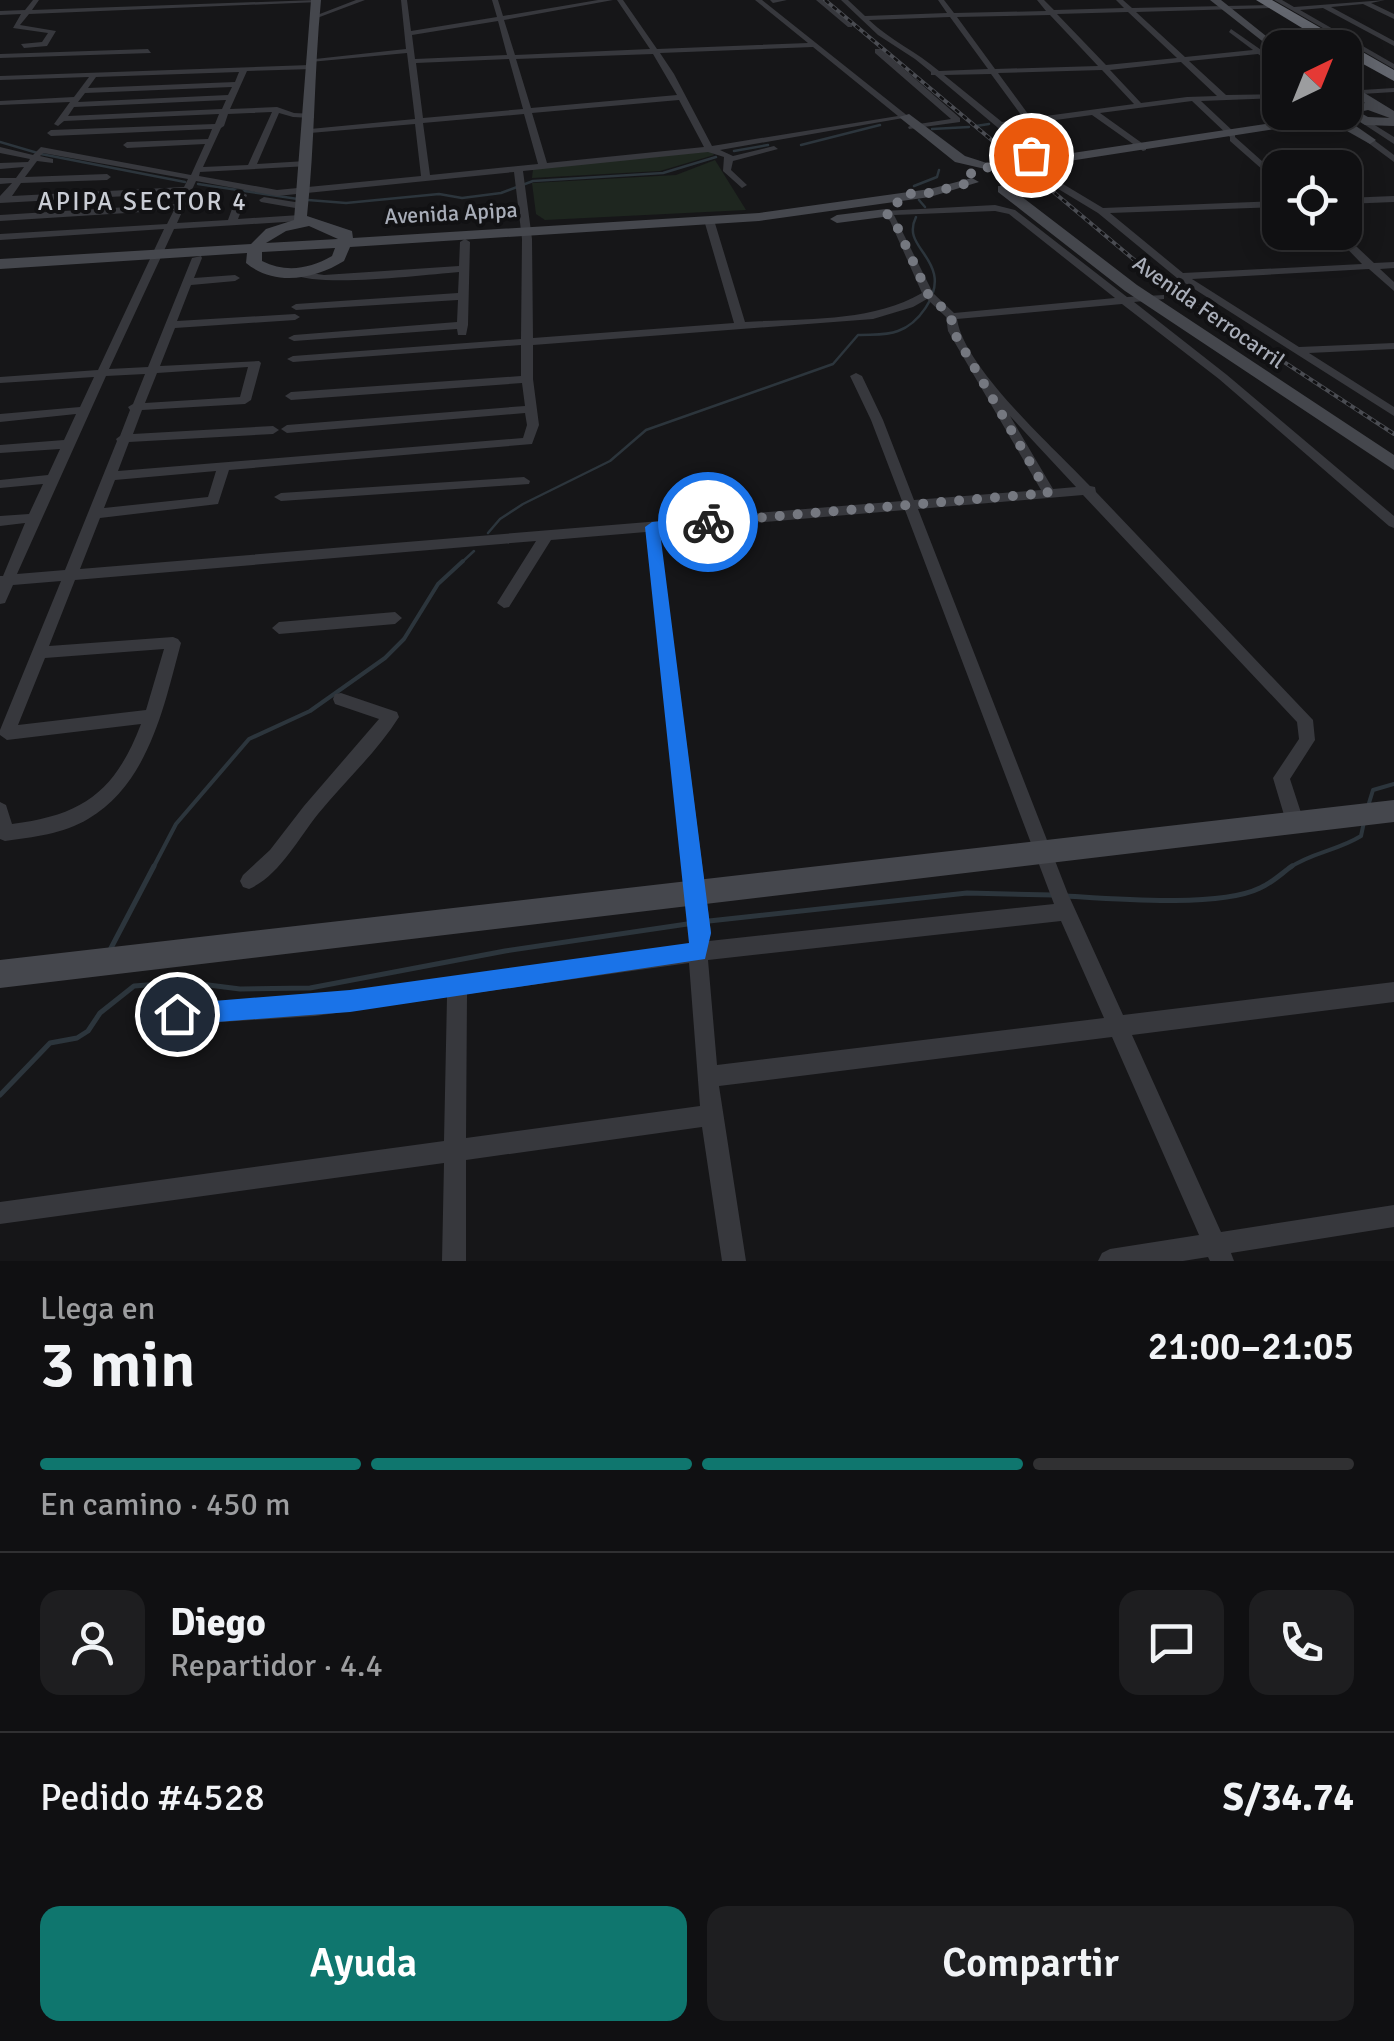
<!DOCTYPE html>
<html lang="es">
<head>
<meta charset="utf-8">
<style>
  body { margin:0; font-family:Signika,sans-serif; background:#1e1e20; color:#f1f3f6; height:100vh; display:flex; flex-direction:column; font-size:38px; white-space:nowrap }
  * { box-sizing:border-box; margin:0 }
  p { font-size:32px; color:#9c9d9f }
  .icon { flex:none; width:55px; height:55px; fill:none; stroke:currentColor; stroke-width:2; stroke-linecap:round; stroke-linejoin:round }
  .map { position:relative; height:1261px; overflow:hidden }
  .sheet { display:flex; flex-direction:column; background:#101012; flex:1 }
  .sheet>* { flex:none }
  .needle { width:65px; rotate:43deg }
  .controls { position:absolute; left:1262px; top:30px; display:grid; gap:20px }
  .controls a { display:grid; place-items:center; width:100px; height:100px; border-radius:20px; background:#101012; box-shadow:0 5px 25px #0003,0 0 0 2px #303032; font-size:50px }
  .pin { position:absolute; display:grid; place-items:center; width:85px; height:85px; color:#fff; margin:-42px; border:5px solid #fff; border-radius:50%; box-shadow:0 2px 10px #0007 }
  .courier { position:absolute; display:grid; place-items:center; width:100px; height:100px; margin:-50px; border:8px solid #1a73e8; border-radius:50%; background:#fff; color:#222; box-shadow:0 2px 12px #0007 }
  .head em { font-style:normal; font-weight:600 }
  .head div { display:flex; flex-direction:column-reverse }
  .head { display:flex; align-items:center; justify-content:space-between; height:170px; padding:0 40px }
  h1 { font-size:65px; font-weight:600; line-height:75px }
  .bar { display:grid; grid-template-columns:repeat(4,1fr); gap:15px 10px; align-content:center; height:120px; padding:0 40px }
  .bar i { height:12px; border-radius:8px; background:#303032 }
  .bar .selected { background:#0f766e }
  .bar p { grid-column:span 4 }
  .line { display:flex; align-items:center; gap:25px; padding:0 40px; border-top:2px solid #303032 }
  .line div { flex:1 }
  .round { display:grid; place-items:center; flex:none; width:105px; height:105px; border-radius:20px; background:#1e1e20 }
  .action { display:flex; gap:20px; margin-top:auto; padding:20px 40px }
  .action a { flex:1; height:115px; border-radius:20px; background:#0f766e; color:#fff; font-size:40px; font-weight:600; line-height:115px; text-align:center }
  .action a+a { background:#1e1e20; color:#f1f3f6 }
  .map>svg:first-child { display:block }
  .green { fill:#1e261f }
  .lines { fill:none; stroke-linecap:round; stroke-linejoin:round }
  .stream-far2 { stroke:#2c353c; stroke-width:2.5 }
  .stream-far1 { stroke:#2c353c; stroke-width:4 }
  .stream { stroke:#2c353c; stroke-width:5 }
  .street { fill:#37383d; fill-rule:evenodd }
  .secondary { fill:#45474d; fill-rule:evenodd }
  .highway { fill:#63666e; fill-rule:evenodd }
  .rail-casing { stroke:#4a4c52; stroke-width:4 }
  .rail { stroke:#111113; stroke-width:2.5; stroke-dasharray:5; stroke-linecap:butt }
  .route { fill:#1a73e8 }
  .done { stroke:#757880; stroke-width:10; stroke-dasharray:0 18 }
  .labels { text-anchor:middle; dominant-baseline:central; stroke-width:8; stroke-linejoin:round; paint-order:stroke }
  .far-street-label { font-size:22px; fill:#a8adb8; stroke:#111113 }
  .far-neighbourhood-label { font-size:25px; letter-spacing:2.5px; fill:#c9ccd4; stroke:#111113 }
</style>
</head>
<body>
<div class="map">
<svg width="1394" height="1261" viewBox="0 0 1394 1261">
  <rect width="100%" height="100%" fill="#161618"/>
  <path class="green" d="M711 151 714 155 660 171 532 178 533 169Z
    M715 160 746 210 545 220 536 214 532 183 676 175Z"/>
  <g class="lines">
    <path class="stream-far2" d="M976 126 989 124
      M932 129 969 127
      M0 142 41 154 185 182
      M801 145 880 125
      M734 151 768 145
      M198 184 298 199
      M914 186 937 177 939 170
      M308 200 346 203 439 194 462 198 501 193 533 181 663 173 716 157
      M919 200 925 207
      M488 533 500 519 523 504 610 461 646 430 833 364 858 335C871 334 886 336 898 331 918 324 939 296 934 274 929 251 904 241 916 217
      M461 563 474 551"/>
    <path class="stream-far1" d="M1369 803 1373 790 1394 784
      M153 868 176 824 249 739 310 711 385 658 404 639 438 584 463 561
      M1289 868C1312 852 1337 851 1361 836L1364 822"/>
    <path class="stream" d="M1067 896C1114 899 1219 908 1260 888 1272 883 1282 873 1292 866
      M709 921 967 893 1053 895
      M111 948 154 866
      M0 1095 50 1043 77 1038 88 1031 100 1013 134 986 185 982 240 989 310 988 505 951 694 923"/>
    <path class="street" d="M33 0H39L32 10 316 0 319 2 29 14 20 25 56 31 47 46 24 48 21 44 42 42 48 33 13 28 21 14 0 15V11L25 10Z
      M356 0H365L317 18 312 17Z
      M401 0H407L411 31 497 17 492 0H498L503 16 598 0H613L504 20 515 55 650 49 617 0H623L657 49 808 43 755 0H762L909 117 720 150 733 156 774 146 778 149 733 161 731 170 747 185 742 188 723 171 724 157 708 152 523 171 532 239 533 338 734 323 704 220 709 217 714 220 745 322C803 318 870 323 922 293L890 221 881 213 883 211 995 205 1015 210 1127 297 1164 295V299L1134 302 1227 375 1394 516V528L1389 526 1219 379 1122 304 957 319C964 368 1054 448 1090 486L1095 487 1096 492 1313 720 1315 740 1290 779 1305 825 1302 831 1296 833 1290 831 1287 825 1273 778 1299 739 1297 722 1083 495 918 509 1068 894 1123 1015 1394 982V1002L1132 1035 1221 1232 1394 1205V1227L1231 1253 1234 1261H1210L1208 1257 1183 1261H1098L1102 1253 1110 1249 1199 1235 1112 1037 719 1086 746 1261H722L702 1127 466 1160V1261H442L444 1163 0 1224V1202L444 1141 447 997 315 1016 144 1027 137 1024 134 1017 137 1010 144 1007 315 996 690 944 691 933 646 532 551 540 509 607 504 608 497 603 536 541 75 580 49 646 173 637 178 639 181 643C164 706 149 783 88 819 63 834 33 837 5 841L0 839V802L6 805 12 824C83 815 115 792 141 724L7 740 0 735V730L61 581 13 585 5 603 0 604V576H3L25 523 0 526V516L29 514 43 484 0 488V480L48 475 60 449 0 453V445L64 440 76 414 0 422V414L80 407 94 377 0 383V377L98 370 164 229 0 240V234L167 224 174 210 0 221V215L176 204 182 193 0 203V196L12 183 0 184V178H16L24 167 0 169V163L28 162 30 159 0 153V147L33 155 41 147 191 175 205 144 127 148 123 145 127 142 208 139 212 129 51 136 47 133 51 130 215 124 219 114 64 121 58 126 54 124 70 102 0 105V101L74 97 89 77 0 80V76L310 65 313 69 247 71 230 109 277 107 294 113 314 114V118H311L293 117 279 113 257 164 306 161 309 162V166L200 172 199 176 277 190 421 176 415 124 310 133 306 131 310 129 415 119 407 53 310 62 306 60 406 49ZM498 21 507 55 415 59 412 35ZM813 47 898 116 712 146 674 74 660 53ZM653 54 677 95 531 108 516 59ZM509 59 523 109 423 118 416 63ZM239 72 235 82 88 88 96 77ZM232 87 228 95 78 102 85 93ZM226 100 222 109 68 116 74 107ZM679 100 704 147 547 163 532 113ZM272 112 248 165 203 167 221 128 224 126 228 114ZM524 114 538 164 430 175 423 123ZM43 153 188 179 184 187 12 196 21 183 107 180 111 177 107 174 25 177 37 161 53 163V159L40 156ZM514 172 522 239 521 339 293 356 287 359 293 362 521 345V376L291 392 285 396 291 400 522 383 525 406 287 425 281 429 287 433 525 413 527 425 523 438 118 471 129 442 273 434 279 430 273 426 133 434 142 410 245 404 251 400 261 363 259 361 160 366 175 328 295 320 300 317 295 314 177 321 191 285 235 281 240 278 235 275 194 278 202 258 201 256 192 258 148 367 109 369 174 229 300 221 305 218 300 215 238 219 247 195 242 192 237 195 228 220 177 223 196 181 277 196ZM995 211 1009 214 1115 298 954 313 933 293 894 215ZM927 299 946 317 948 331 1041 490 914 500 883 420 862 376 856 373 850 376 871 420 902 501 80 569 100 518 218 504 229 470 532 444 539 425 533 379V345L873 319 913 307ZM248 367 240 397 145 403 157 373ZM145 374 133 404 128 407 130 410 120 436 116 439 117 441 65 570 17 574 106 376ZM1010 416 1076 487 1053 489ZM216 471 208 497 104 508 115 480ZM905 510 1054 904 709 941 711 933 659 531ZM164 649 146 710 18 725 45 658ZM1061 921 1104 1018 717 1065 708 960ZM689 963 700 1106 466 1138 467 994Z
      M770 0H787L773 3Z
      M816 0H823L852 25V27H848Z
      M841 0H848L865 16 947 13 938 0H944L954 13 1046 11 1037 0H1044L1054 10 1124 8 1116 0H1123L1132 8 1276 5 1274 8 1136 12 1185 57 1253 50 1229 32 1231 29 1280 63V69L1258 54 1189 61 1226 95 1280 94V98L1201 101 1235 133V137L1280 177V185L1230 141V137L1192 101 1100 113 1146 146V150L1143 151 1092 115 1006 127 1041 162 1061 177 1063 184 1103 208 1280 201V207L1110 213 1183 273 1362 264 1331 232H1341L1374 263 1394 262V268L1380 269 1394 282V291L1369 269 1192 279 1299 347 1394 343V349L1309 353 1394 407V416L1177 278 1098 213 1055 187 1054 180 1035 166 997 127 935 75H931V72L915 59 878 35ZM1128 12 1177 58 1106 65 1057 14ZM1050 15 1098 66 995 69 957 17ZM950 17 988 69 939 71C917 52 890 40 869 20ZM1181 62 1217 96 1187 97 1141 103 1110 70ZM1102 70 1134 104 1031 118 998 73ZM991 74 1024 119 1002 122 944 75Z
      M1274 0H1282L1294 7 1385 0 1371 3 1394 14V19L1363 4 1331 7 1394 41V46L1323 8 1300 10 1394 64V69Z
      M148 49 151 53 0 58V54Z
      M875 49H881L960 118V122L909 129 908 127 912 125 951 119 875 53Z
      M1394 88V92L1345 95V91Z
      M1365 119 1394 137V144L1362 123 1361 121Z
      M1370 137 1394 155V162L1367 142 1366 140Z
      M1394 196V202L1345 204V198Z
      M264 197 301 203 306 206 301 209 261 202 259 200Z
      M465 239 470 242 468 325 466 335H458L457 329 294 341 288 338 294 335 457 322 458 300 296 310 291 307 296 304 458 293 459 272C421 275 321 288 292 274L297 271 324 275 459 266 460 242Z
      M524 477 530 481 529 484 281 501 274 497 281 493Z
      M395 612 402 618 395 624 279 634 272 628 279 622Z
      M341 693 397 712 399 717C377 752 344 782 318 814 298 839 279 876 249 889L243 887 240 881 243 875 270 850 304 806 379 719 335 704 333 699 335 694Z"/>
    <path class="secondary" d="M311 0H321C314 72 315 144 307 216L352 231 353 238 759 213 930 189 972 178 979 182 930 197 759 221 350 247 344 261C315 279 275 287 246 263L247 253 0 269V259L251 244 266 229 294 220ZM309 226 338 239 266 243 286 231ZM335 248 332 256C309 269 286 273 262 261V252Z
      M1210 0H1221L1281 48 1280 55Z
      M1345 81 1394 111V126L1365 125 1352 117 998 172 955 162 899 117 909 114 965 156 993 165 1345 112V107L1365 103 1345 89ZM1368 110 1390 118H1392L1368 117 1359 112Z
      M1349 123 1353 124 1376 140 1370 144 1347 131 1326 132 1320 128Z
      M998 186H1008L1137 285 1394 455V470L1125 291 998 192Z
      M886 209 893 213 891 216 837 223 830 219 837 215Z
      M1394 800V822L0 988V960Z"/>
    <path class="highway" d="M1256 0H1272L1394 70V81L1345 54V48H1335Z"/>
    <g class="rail-casing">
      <path id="rail" d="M825 0 1157 279 1394 434"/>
    </g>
    <use href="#rail" class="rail"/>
  </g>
  <path class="route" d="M708 517 716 522 713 526 660 532 711 933 705 959 350 1012 177 1025 169 1022 166 1014 169 1007 177 1004 350 990 689 943 645 527 652 522Z"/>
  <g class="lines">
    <path class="done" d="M708 522 1048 493 953 331 951 316 928 294 894 220 886 213 894 208 903 194 930 193 972 182 970 174 982 168 1038 164 1031 155"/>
  </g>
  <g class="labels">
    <g class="far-street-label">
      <text transform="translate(451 213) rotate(-3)">Avenida Apipa</text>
      <text transform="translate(1209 312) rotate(35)">Avenida Ferrocarril</text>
    </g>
    <g class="far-neighbourhood-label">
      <text x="143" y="201">APIPA SECTOR 4</text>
    </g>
  </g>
</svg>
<div class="controls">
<a><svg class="needle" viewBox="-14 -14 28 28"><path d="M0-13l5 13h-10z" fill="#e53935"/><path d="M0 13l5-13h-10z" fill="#9c9d9f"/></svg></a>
<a><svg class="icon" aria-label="locate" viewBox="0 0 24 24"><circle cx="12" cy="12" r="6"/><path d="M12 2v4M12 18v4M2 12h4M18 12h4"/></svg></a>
</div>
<div class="pin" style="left:1031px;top:155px;background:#ea580c"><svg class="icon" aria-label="bag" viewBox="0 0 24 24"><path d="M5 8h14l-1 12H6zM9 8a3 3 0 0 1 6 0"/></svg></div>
<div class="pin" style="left:177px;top:1014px;background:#1f2937"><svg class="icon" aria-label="home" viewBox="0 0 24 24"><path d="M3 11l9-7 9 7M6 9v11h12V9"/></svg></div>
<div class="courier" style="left:708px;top:522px"><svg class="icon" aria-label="bike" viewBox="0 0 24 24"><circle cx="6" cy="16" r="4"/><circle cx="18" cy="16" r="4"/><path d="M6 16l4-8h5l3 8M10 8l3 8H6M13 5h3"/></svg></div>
</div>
<section class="sheet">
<div class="head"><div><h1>3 min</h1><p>Llega en</p></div><em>21:00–21:05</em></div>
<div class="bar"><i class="selected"></i><i class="selected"></i><i class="selected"></i><i></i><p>En camino · 450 m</p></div>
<div class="line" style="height:180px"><a class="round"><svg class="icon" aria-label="person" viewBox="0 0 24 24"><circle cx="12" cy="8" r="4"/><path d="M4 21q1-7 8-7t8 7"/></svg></a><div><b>Diego</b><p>Repartidor · 4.4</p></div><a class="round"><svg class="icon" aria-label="chat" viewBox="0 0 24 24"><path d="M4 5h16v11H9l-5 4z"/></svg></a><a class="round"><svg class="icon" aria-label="phone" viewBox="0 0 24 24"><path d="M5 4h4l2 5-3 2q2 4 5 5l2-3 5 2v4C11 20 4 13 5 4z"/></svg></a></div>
<div class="line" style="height:130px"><div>Pedido #4528</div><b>S/34.74</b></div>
<div class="action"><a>Ayuda</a><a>Compartir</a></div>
</section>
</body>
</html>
